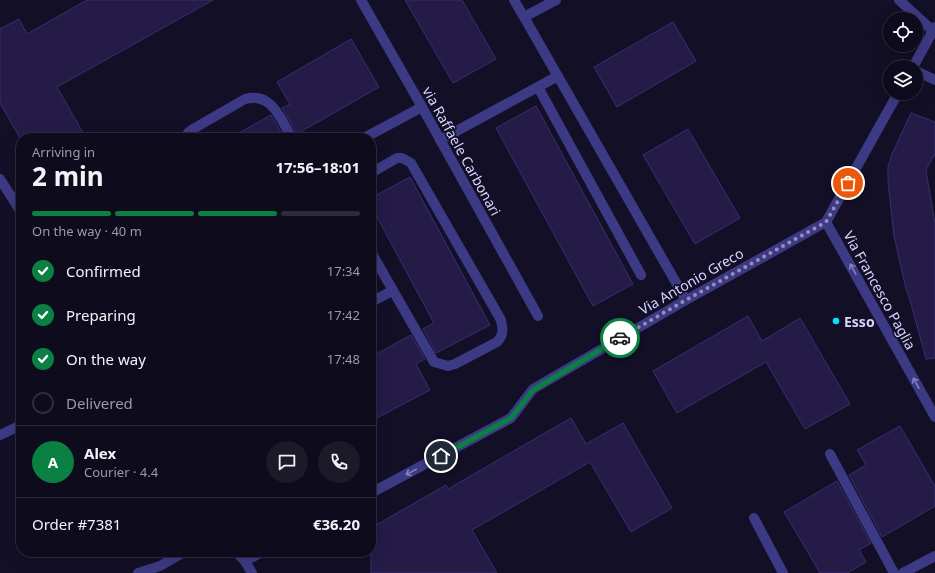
<!DOCTYPE html>
<html lang="en">
<head>
<meta charset="utf-8">
<style>
  body { margin:0; font-family:"Noto Sans",sans-serif; background:#1c1929; color:#f1f3f6; height:100vh; display:flex; flex-direction:column; font-size:15px; white-space:nowrap }
  * { box-sizing:border-box; margin:0 }
  p { font-size:13px; color:#9b9ba3 }
  .icon { flex:none; width:22px; height:22px; fill:none; stroke:currentColor; stroke-width:2; stroke-linecap:round; stroke-linejoin:round }
  .map { position:relative; flex:1; overflow:hidden }
  .drawer { position:absolute; left:16px; top:133px; width:360px; height:424px; display:flex; flex-direction:column; background:#0e0b1c; border-radius:16px; box-shadow:0 4px 16px #0002,0 0 0 1px #2e2b3b }
  .drawer>* { flex:none }
  .fabs { position:absolute; left:883px; top:12px; display:grid; gap:8px }
  .fabs a { display:grid; place-items:center; width:40px; height:40px; border-radius:50%; background:#0e0b1c; box-shadow:0 4px 16px #0002,0 0 0 1px #2e2b3b; font-size:20px }
  .pin { position:absolute; display:grid; place-items:center; width:34px; height:34px; color:#fff; margin:-17px; border:2px solid #fff; border-radius:50%; box-shadow:0 1px 4px #0007 }
  .courier { position:absolute; display:grid; place-items:center; width:40px; height:40px; margin:-20px; border:3px solid #0b8043; border-radius:50%; background:#fff; color:#222; box-shadow:0 1px 5px #0007 }
  .overview em { font-style:normal; font-weight:700 }
  .overview div { display:flex; flex-direction:column-reverse }
  .overview { display:flex; align-items:center; justify-content:space-between; height:68px; padding:0 16px }
  h1 { font-size:26px; font-weight:700; line-height:30px }
  .bar { display:grid; grid-template-columns:repeat(4,1fr); gap:6px 4px; align-content:center; height:48px; padding:0 16px }
  .bar i { height:5px; border-radius:3px; background:#2e2b3b }
  .bar .on { background:#0b8043 }
  .bar p { grid-column:span 4 }
  .line { display:flex; align-items:center; gap:10px; padding:0 16px; border-top:1px solid #2e2b3b }
  .line div { flex:1 }
  .round { display:grid; place-items:center; flex:none; width:42px; height:42px; border-radius:21px; background:#1c1929 }
  ol { padding:0 16px; list-style:none }
  li { display:flex; align-items:center; gap:12px; height:44px }
  li p { margin-inline-start:auto }
  li .icon { padding:4px; border-radius:50%; background:#0b8043; color:#fff; stroke-width:4 }
  li:last-child { color:#9b9ba3 }
  li i { width:22px; height:22px; border:2px solid #2e2b3b; border-radius:50% }
  .map>svg:first-child { display:block }
  .building { fill:#241b47; stroke:#3b2d73 }
  .lines { fill:none; stroke-linecap:round; stroke-linejoin:round }
  .service { stroke:#3d3a85; stroke-width:10 }
  .minor { stroke:#3d3a85; stroke-width:10 }
  .oneway { stroke:#837fbc }
  .done { stroke:#948fb3; stroke-width:4; stroke-dasharray:0 7.2 }
  .route { stroke:#0b8043; stroke-width:5 }
  .poi-dot { fill:#00e5ff; stroke:#130f26; stroke-width:1.5 }
  .labels { text-anchor:middle; dominant-baseline:central; stroke-width:3.5; stroke-linejoin:round; paint-order:stroke }
  .street-label { font-size:14px; fill:#d9d4ff; stroke:#130f26 }
  .poi-label { font-size:14px; font-weight:bold; fill:#d9d4ff; stroke:#130f26; text-anchor:start }
</style>
</head>
<body>
<div class="map">
<svg width="935" height="573" viewBox="0 0 935 573">
  <rect width="100%" height="100%" fill="#130f26"/>
  <path class="building" d="M87 0H213L57 87 86 138H20L0 103V29L19 19 27 34Z
    M405 0H462L496 59 453 83Z
    M673 22 696 61 617 107 594 67Z
    M351 39 379 87 297 134 282 108 290 104 277 82Z
    M536 106 633 284 593 306 496 128Z
    M911 113 935 122V154L926 170 935 224V358L926 359 910 300 906 289 894 236 888 182V167L892 154Z
    M271 115 285 138H230Z
    M688 129 740 218 695 244 643 155Z
    M410 177 490 325 436 353 423 329 434 323 371 206V198Z
    M748 316 762 341 800 318 850 404 805 429 766 362 677 413 653 371Z
    M411 335 425 359 416 364 430 390 371 421V357Z
    M571 418 586 444 623 423 672 508 631 532 590 462 472 530 497 573H371V528L446 485 448 489Z
    M900 426 935 486V506L882 537 849 475 866 465 857 450Z
    M837 481 871 543 859 550 866 562 847 573H820L784 512Z"/>
  <g class="lines">
    <path class="service" d="M514 0 524 17
      M556 0 524 17 686 300
      M916 71 935 80
      M538 87 641 275
      M185 138 188 133 193 129 245 99C272 92 280 118 292 138
      M364 138 422 107
      M440 140 558 76
      M371 173 397 158H402L411 163 501 320C503 329 504 335 497 342L455 364 448 366 434 362 371 252
      M371 302 392 291
      M0 435 21 425
      M830 454 894 573
      M754 518 783 573
      M138 573 160 566 184 552
      M903 573 935 556"/>
    <path class="minor" d="M361 0 422 107 538 316
      M899 0 933 31
      M913 67 935 27
      M0 179 21 212
      M826 222 935 417
      M826 222 898 93
      M371 493 511 418 533 389 686 300 826 222
      M236 552 245 561 252 573
      M245 561 262 552"/>
  </g>
  <defs><path id="oneway-shaft" d="M-6 0H5M1.5-3L5.5 0L1.5 3" fill="none" stroke-width="1.6" stroke-linecap="round" stroke-linejoin="round"/></defs>
  <g class="oneway">
    <use href="#oneway-shaft" transform="translate(853 269) rotate(-119)"/>
    <use href="#oneway-shaft" transform="translate(916 383) rotate(-119)"/>
    <use href="#oneway-shaft" transform="translate(411 472) rotate(152)"/>
  </g>
  <g class="lines">
    <path class="done" d="M620 338 686 300 826 222 848 183"/>
    <path class="route" d="M441 456 511 418 533 390 620 338"/>
  </g>
  <circle class="poi-dot" cx="836" cy="321" r="4"/>
  <g class="labels">
    <g class="street-label">
      <text transform="translate(462 151) rotate(61)">via Raffaele Carbonari</text>
      <text transform="translate(691 281) rotate(-30)">Via Antonio Greco</text>
      <text transform="translate(880 290) rotate(61)">Via Francesco Paglia</text>
    </g>
    <g class="poi-label">
      <text x="844" y="321">Esso</text>
    </g>
  </g>
</svg>
<div class="fabs">
<a><svg class="icon" aria-label="locate" viewBox="0 0 24 24"><circle cx="12" cy="12" r="6"/><path d="M12 2v4M12 18v4M2 12h4M18 12h4"/></svg></a>
<a><svg class="icon" aria-label="layers" viewBox="0 0 24 24"><path d="M12 4l9 5-9 5-9-5zM3 14l9 5 9-5"/></svg></a>
</div>
<div class="pin" style="left:848px;top:183px;background:#ea580c"><svg class="icon" aria-label="bag" viewBox="0 0 24 24"><path d="M5 8h14l-1 12H6zM9 8a3 3 0 0 1 6 0"/></svg></div>
<div class="pin" style="left:441px;top:456px;background:#1f2937"><svg class="icon" aria-label="home" viewBox="0 0 24 24"><path d="M3 11l9-7 9 7M6 9v11h12V9"/></svg></div>
<div class="courier" style="left:620px;top:338px"><svg class="icon" aria-label="car" viewBox="0 0 24 24"><path d="M5 17H2v-5l4-1 3-4h7l3 4 3 1v5h-3M9 17h6M6 11h13"/><circle cx="7" cy="17" r="2"/><circle cx="17" cy="17" r="2"/></svg></div>
<section class="drawer">
<div class="overview"><div><h1>2 min</h1><p>Arriving in</p></div><em>17:56–18:01</em></div>
<div class="bar"><i class="on"></i><i class="on"></i><i class="on"></i><i></i><p>On the way · 40 m</p></div>
<ol>
<li><svg class="icon" aria-label="check" viewBox="0 0 24 24"><path d="M5 12l5 5 9-10"/></svg>Confirmed<p>17:34</p></li>
<li><svg class="icon" aria-label="check" viewBox="0 0 24 24"><path d="M5 12l5 5 9-10"/></svg>Preparing<p>17:42</p></li>
<li><svg class="icon" aria-label="check" viewBox="0 0 24 24"><path d="M5 12l5 5 9-10"/></svg>On the way<p>17:48</p></li>
<li><i></i>Delivered</li>
</ol>
<div class="line" style="height:72px"><b class="round" style="background:#0b8043;color:#fff">A</b><div><b>Alex</b><p>Courier · 4.4</p></div><a class="round"><svg class="icon" aria-label="chat" viewBox="0 0 24 24"><path d="M4 5h16v11H9l-5 4z"/></svg></a><a class="round"><svg class="icon" aria-label="phone" viewBox="0 0 24 24"><path d="M5 4h4l2 5-3 2q2 4 5 5l2-3 5 2v4C11 20 4 13 5 4z"/></svg></a></div>
<div class="line" style="height:52px"><div>Order #7381</div><b>€36.20</b></div>
</section>
</div>
</body>
</html>
